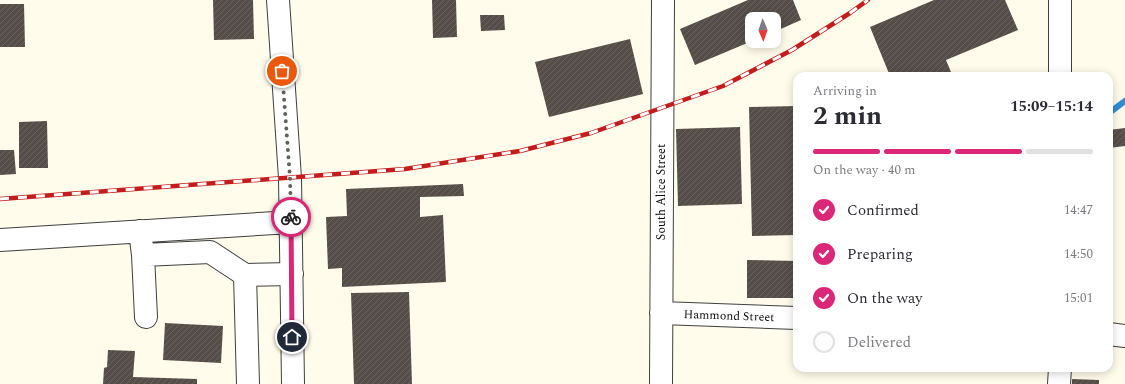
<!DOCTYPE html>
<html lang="en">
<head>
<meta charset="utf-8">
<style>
  body { margin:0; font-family:Spectral,serif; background:#f7f7f7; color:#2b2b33; height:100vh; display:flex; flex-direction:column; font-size:15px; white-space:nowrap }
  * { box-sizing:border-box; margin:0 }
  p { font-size:13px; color:#7c7c81 }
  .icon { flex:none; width:22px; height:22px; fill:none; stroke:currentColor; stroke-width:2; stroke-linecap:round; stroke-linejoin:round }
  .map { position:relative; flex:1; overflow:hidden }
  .sheet { position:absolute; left:793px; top:72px; width:320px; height:300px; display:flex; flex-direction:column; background:#fff; border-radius:12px; box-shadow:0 2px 10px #0003 }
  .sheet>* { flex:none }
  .needle { width:26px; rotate:178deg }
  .fabs { position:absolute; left:745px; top:12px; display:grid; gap:8px }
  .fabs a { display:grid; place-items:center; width:36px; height:36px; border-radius:8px; background:#fff; box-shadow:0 2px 10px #0003; font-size:20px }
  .pin { position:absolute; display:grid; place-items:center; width:34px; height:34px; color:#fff; margin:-17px; border:2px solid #fff; border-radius:50%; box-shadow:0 1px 4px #0007 }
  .courier { position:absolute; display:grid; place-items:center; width:40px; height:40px; margin:-20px; border:3px solid #db2777; border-radius:50%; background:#fff; color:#222; box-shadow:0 1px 5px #0007 }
  .head em { font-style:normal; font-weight:700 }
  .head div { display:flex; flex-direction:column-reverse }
  .head { display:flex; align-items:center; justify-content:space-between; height:68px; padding:0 20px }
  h1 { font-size:26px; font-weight:700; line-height:30px }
  .bar { display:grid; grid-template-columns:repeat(4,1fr); gap:6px 4px; align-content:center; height:48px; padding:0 20px }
  .bar i { height:5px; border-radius:3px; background:#e1e1e2 }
  .bar .active { background:#db2777 }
  .bar p { grid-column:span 4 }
  ol { padding:0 20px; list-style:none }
  li { display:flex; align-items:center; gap:12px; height:44px }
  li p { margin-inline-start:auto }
  li .icon { padding:4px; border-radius:50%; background:#db2777; color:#fff; stroke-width:4 }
  li:last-child { color:#7c7c81 }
  li i { width:22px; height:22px; border:2px solid #e1e1e2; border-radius:50% }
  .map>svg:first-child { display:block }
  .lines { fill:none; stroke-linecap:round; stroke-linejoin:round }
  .stream { stroke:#2f8cd5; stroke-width:6 }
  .building { fill:url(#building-hatch) }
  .minor-casing { stroke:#3f3f3f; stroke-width:24 }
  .minor { stroke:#fff; stroke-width:22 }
  .rail-casing { stroke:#c41c1d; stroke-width:4.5 }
  .rail { stroke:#fff; stroke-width:3; stroke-dasharray:9; stroke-linecap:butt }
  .done { stroke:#61605a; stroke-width:4; stroke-dasharray:0 7.2 }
  .route { stroke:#db2777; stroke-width:5 }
  .labels { text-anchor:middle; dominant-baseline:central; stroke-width:4; stroke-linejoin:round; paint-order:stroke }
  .street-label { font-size:12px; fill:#0c0c0c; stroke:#fff }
</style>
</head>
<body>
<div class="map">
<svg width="1125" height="384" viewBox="0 0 1125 384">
  <defs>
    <pattern id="building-hatch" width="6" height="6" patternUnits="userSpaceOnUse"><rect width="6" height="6" fill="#554e48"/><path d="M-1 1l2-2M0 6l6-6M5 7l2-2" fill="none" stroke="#68635e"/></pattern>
  </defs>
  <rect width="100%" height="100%" fill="#fffceb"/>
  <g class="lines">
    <path class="stream" d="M1109 113 1125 101"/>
  </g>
  <path class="building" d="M213 0H253L254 39 214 40Z
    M432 0H456L457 37 433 38Z
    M748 0H793L801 20 774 32V19H752V41L695 65 680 29Z
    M934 0H1005L1018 30 946 60 951 72 940 76H890L870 27Z
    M0 4H24L25 47H0Z
    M480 15H504L505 30 481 31Z
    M630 39 643 94 549 117 535 62Z
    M797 106V235L752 236 749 107Z
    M47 121 48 168H19V122Z
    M740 127 742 204 678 206 676 129Z
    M1125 128V146L1109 148V130Z
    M0 150H14L16 174 0 175Z
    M463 184 464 196 420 197V217L443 215 446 282 342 287V268L328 269 326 217 347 216 346 189Z
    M747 260 797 261V298H747Z
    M409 292 412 384H354L351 293Z
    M165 323 223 326 221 363 163 360Z
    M108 350 135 351 133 377 197 379V384H103L104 368 107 367Z
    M1072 379 1099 380V384H1072Z"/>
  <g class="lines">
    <g class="minor-casing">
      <path id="minor" d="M278 0 290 178 293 384
        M1060 0V76
        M140 231 143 255 210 252 245 275
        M0 240 291 222
        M143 255 146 317
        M661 313 797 318
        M1109 334 1125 336
        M248 384 245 275 292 274
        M661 384 663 0
        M1059 384 1060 368"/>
    </g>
    <use href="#minor" class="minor"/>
    <g class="rail-casing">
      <path id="rail" d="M0 199 405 169 520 151 591 133 723 86 792 50 850 13 868 0"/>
    </g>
    <use href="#rail" class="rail"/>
  </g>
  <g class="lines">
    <path class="done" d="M282 71 290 178 291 217"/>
    <path class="route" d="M291 217 292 337"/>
  </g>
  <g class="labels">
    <g class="street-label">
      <text transform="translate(661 192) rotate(-90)">South Alice Street</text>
      <text transform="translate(729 316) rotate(2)">Hammond Street</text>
    </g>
  </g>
</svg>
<div class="fabs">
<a><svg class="needle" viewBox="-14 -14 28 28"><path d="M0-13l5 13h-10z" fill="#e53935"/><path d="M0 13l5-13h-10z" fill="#7c7c81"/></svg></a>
</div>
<div class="pin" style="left:282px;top:71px;background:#ea580c"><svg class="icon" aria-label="bag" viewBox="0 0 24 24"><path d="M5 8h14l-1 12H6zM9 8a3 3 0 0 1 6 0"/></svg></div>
<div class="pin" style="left:292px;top:337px;background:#1f2937"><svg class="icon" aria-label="home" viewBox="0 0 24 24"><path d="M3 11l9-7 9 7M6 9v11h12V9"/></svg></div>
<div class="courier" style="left:291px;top:217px"><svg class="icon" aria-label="bike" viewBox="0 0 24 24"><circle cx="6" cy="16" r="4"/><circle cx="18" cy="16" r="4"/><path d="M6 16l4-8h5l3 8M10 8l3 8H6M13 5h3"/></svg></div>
<section class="sheet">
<div class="head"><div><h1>2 min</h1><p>Arriving in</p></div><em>15:09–15:14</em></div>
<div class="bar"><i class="active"></i><i class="active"></i><i class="active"></i><i></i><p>On the way · 40 m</p></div>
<ol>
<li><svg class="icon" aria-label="check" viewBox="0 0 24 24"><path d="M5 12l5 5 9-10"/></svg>Confirmed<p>14:47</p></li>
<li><svg class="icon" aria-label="check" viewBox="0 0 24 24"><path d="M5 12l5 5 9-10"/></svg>Preparing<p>14:50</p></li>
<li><svg class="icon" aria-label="check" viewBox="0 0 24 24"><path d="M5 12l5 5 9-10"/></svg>On the way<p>15:01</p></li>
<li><i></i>Delivered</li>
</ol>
</section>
</div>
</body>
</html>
